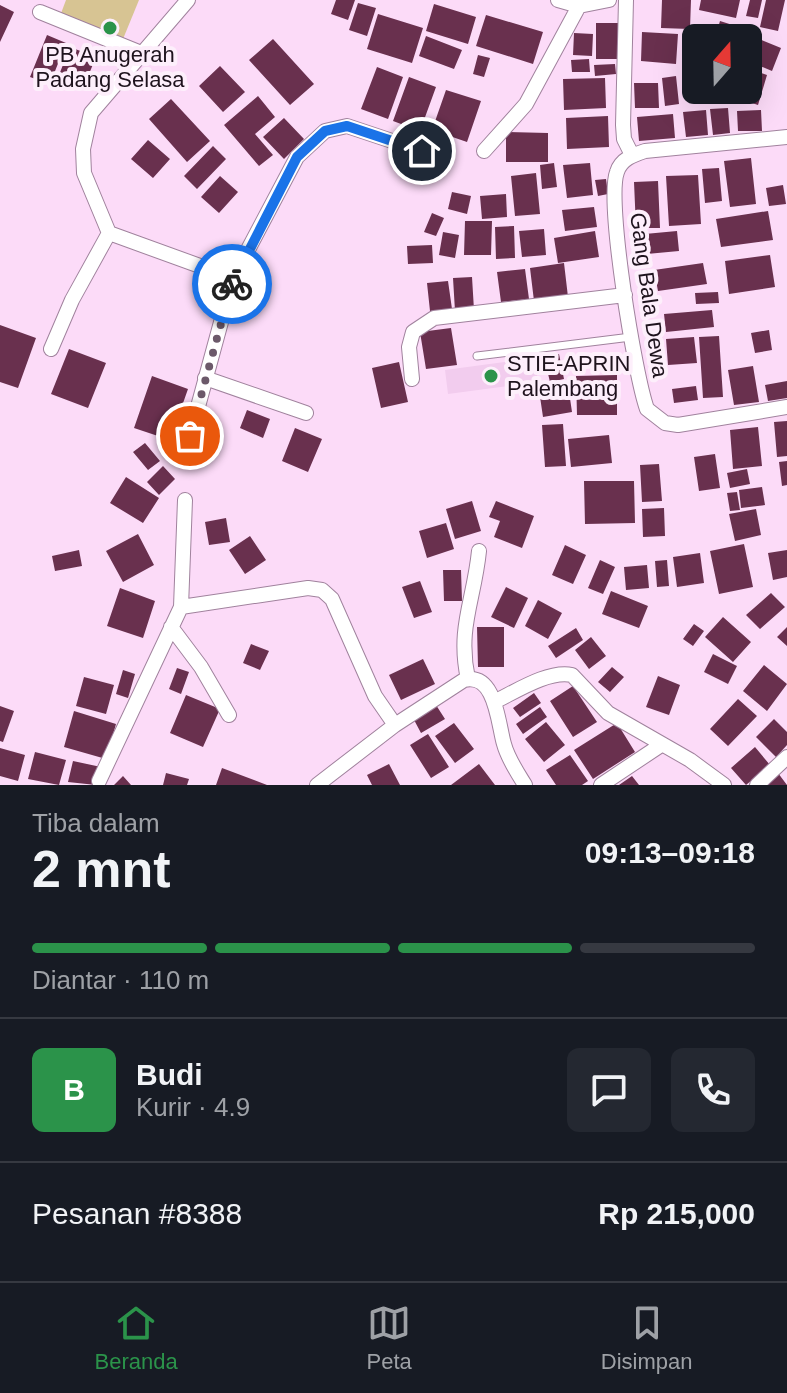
<!DOCTYPE html>
<html lang="id">
<head>
<meta charset="utf-8">
<style>
  body { margin:0; font-family:Helvetica,sans-serif; background:#242831; color:#f1f3f6; height:100vh; display:flex; flex-direction:column; font-size:30px; white-space:nowrap }
  * { box-sizing:border-box; margin:0 }
  p { font-size:26px; color:#9ea1a6 }
  .icon { flex:none; width:44px; height:44px; fill:none; stroke:currentColor; stroke-width:2; stroke-linecap:round; stroke-linejoin:round }
  .map { position:relative; height:785px; overflow:hidden }
  .side { display:flex; flex-direction:column; background:#171b24; flex:1 }
  .side>* { flex:none }
  .needle { width:52px; rotate:20deg }
  .controls { position:absolute; left:682px; top:24px; display:grid; gap:16px }
  .controls a { display:grid; place-items:center; width:80px; height:80px; border-radius:12px; background:#171b24; box-shadow:0 8px 32px #0002; font-size:40px }
  .pin { position:absolute; display:grid; place-items:center; width:68px; height:68px; color:#fff; margin:-34px; border:4px solid #fff; border-radius:50%; box-shadow:0 2px 8px #0007 }
  .courier { position:absolute; display:grid; place-items:center; width:80px; height:80px; margin:-40px; border:6px solid #1a73e8; border-radius:50%; background:#fff; color:#222; box-shadow:0 2px 10px #0007 }
  .summary em { font-style:normal; font-weight:800 }
  .summary div { display:flex; flex-direction:column-reverse }
  .summary { display:flex; align-items:center; justify-content:space-between; height:136px; padding:0 32px }
  h1 { font-size:52px; font-weight:800; line-height:60px }
  .bar { display:grid; grid-template-columns:repeat(4,1fr); gap:12px 8px; align-content:center; height:96px; padding:0 32px }
  .bar i { height:10px; border-radius:6px; background:#363941 }
  .bar .selected { background:#2b934a }
  .bar p { grid-column:span 4 }
  .line { display:flex; align-items:center; gap:20px; padding:0 32px; border-top:2px solid #363941 }
  .line div { flex:1 }
  .round { display:grid; place-items:center; flex:none; width:84px; height:84px; border-radius:12px; background:#242831 }
  .dock { display:flex; justify-content:space-around; align-items:center; height:112px; border-top:2px solid #363941; background:#171b24; font-size:22px; color:#9ea1a6 }
  .dock a { display:grid; justify-items:center; gap:4px }
  .dock .selected { color:#2b934a }
  .map>svg:first-child { display:block }
  .built { fill:#f2ccee }
  .green { fill:#d7c493 }
  .building { fill:#69304e }
  .lines { fill:none; stroke-linecap:round; stroke-linejoin:round }
  .service-casing { stroke:#a0829d; stroke-width:9 }
  .minor-casing { stroke:#a0829d; stroke-width:16 }
  .service { stroke:#fff; stroke-width:7 }
  .minor { stroke:#fff; stroke-width:14 }
  .done { stroke:#6c596a; stroke-width:8; stroke-dasharray:0 14.4 }
  .route { stroke:#1a73e8; stroke-width:10 }
  .poi-dot { fill:#2b934a; stroke:#fdeffb; stroke-width:3 }
  .labels { text-anchor:middle; dominant-baseline:central; stroke-width:8; stroke-linejoin:round; paint-order:stroke }
  .poi-label { font-size:22px; fill:#1e131d; stroke:#fdeffb }
  .street-label { font-size:22px; fill:#1e131d; stroke:#fdeffb }
</style>
</head>
<body>
<div class="map">
<svg width="787" height="785" viewBox="0 0 787 785">
  <rect width="100%" height="100%" fill="#fcdbf8"/>
  <path class="built" d="M535 358 538 382 448 394 445 370Z"/>
  <path class="green" d="M66 0H139L123 39 60 16Z"/>
  <path class="building" d="M336 0H355L348 20 331 14Z
    M662 0H691L690 29 661 28Z
    M701 0H740L736 18 699 10Z
    M750 0H762L758 18 746 16Z
    M766 0H785L778 31 760 27Z
    M358 3 376 8 367 36 349 30Z
    M434 4 476 17 468 44 426 31Z
    M0 5 14 12 0 42Z
    M378 14 423 28 412 63 367 49Z
    M486 15 543 32 533 64 476 46Z
    M720 21 742 28 738 38H715Z
    M596 23H621V59H596Z
    M642 32 678 34 676 64 641 61Z
    M574 33 593 34 592 56 573 55Z
    M47 35 66 43 50 84 30 77Z
    M749 35 781 48 772 71 748 61Z
    M426 36 462 50 454 69 419 56Z
    M273 39 314 84 290 105 249 60Z
    M70 47 96 57 84 86 59 75Z
    M478 55 490 58 484 77 473 74Z
    M589 59 590 72H572L571 60Z
    M615 64 616 74 595 76 594 65Z
    M220 66 245 92 223 112 199 86Z
    M377 67 403 77 388 119 361 109Z
    M748 68 767 75 758 105 728 95 730 90H748Z
    M676 76 679 104 665 106 662 78Z
    M409 77 436 87 420 131 393 121Z
    M605 78 606 108 564 110 563 79Z
    M693 79H696V90H721L722 103 694 104Z
    M634 83H658L659 108H635Z
    M446 90 481 101 467 142 432 130Z
    M258 96 275 117 255 134 273 155 259 166 224 125Z
    M171 99 210 141 187 162 149 119Z
    M728 108 730 133 713 135 710 109Z
    M706 110 708 135 686 137 683 112Z
    M761 110 762 131H738L737 111Z
    M673 114 675 138 639 141 637 117Z
    M608 116 609 147 567 149 566 118Z
    M284 118 304 139 284 159 263 137Z
    M506 132 548 133V162H506Z
    M148 140 170 159 153 178 131 159Z
    M213 146 226 159 197 189 184 176Z
    M751 158 756 204 730 207 724 161Z
    M554 163 557 187 542 189 540 165Z
    M590 163 593 195 567 198 563 165Z
    M719 168 722 201 705 203 702 169Z
    M536 173 540 214 515 216 511 176Z
    M698 175 701 224 669 226 666 176Z
    M220 176 238 192 219 213 201 197Z
    M606 179 608 194 598 196 595 180Z
    M658 181 660 228H636L634 182Z
    M783 185 786 204 769 206 766 188Z
    M452 192 471 196 467 214 448 209Z
    M506 194 507 217 482 219 480 196Z
    M594 207 597 227 565 231 562 210Z
    M768 211 773 240 721 247 716 219Z
    M432 213 444 218 436 236 424 232Z
    M465 221H492L491 255H464Z
    M514 226 515 258 496 259 495 227Z
    M544 229 546 255 522 257 519 231Z
    M595 231 599 257 558 263 554 238Z
    M677 231 679 251 636 255 634 235Z
    M443 232 459 235 455 258 439 255Z
    M432 245 433 263 408 264 407 246Z
    M770 255 775 287 729 294 725 261Z
    M564 263 568 297 534 301 530 268Z
    M703 263 707 284 658 291 654 270Z
    M525 269 529 299 501 302 497 272Z
    M472 277 474 310 455 311 453 278Z
    M448 281 452 309 430 311 427 283Z
    M718 292 719 303 696 304 695 293Z
    M712 310 714 327 666 332 664 314Z
    M0 325 36 338 18 388 0 382Z
    M451 328 457 365 426 369 420 332Z
    M769 330 772 350 755 353 751 333Z
    M719 336 723 397 703 398 699 337Z
    M694 337 697 363 668 365 666 339Z
    M69 349 106 363 88 408 51 394Z
    M559 354 564 379 550 382 544 357Z
    M399 362 408 402 381 408 372 368Z
    M753 366 759 402 734 405 728 370Z
    M617 375V415H577L576 376Z
    M152 376 188 389 170 440 134 428Z
    M787 381V398L768 401 765 385Z
    M568 385 572 412 543 417 539 390Z
    M696 386 698 400 674 403 672 389Z
    M247 410 270 419 263 438 240 428Z
    M787 421V456L777 457 774 422Z
    M563 424 566 466 545 467 542 425Z
    M758 427 762 466 733 469 730 430Z
    M295 428 322 439 308 472 282 461Z
    M609 435 612 463 571 467 568 439Z
    M145 443 160 461 148 470 133 452Z
    M715 454 720 488 699 491 694 457Z
    M787 461V485L782 486 779 462Z
    M659 464 662 501 642 502 640 465Z
    M163 466 175 479 159 495 147 482Z
    M747 469 750 484 730 488 727 473Z
    M126 477 159 498 143 523 110 503Z
    M584 481H634L635 523 585 524Z
    M762 487 765 505 741 508 739 490Z
    M737 492 740 510 730 511 727 493Z
    M472 501 481 531 455 539 446 509Z
    M496 501 534 516 522 548 494 537 500 521 489 517Z
    M664 508 665 536 643 537 642 509Z
    M756 509 761 535 735 541 729 514Z
    M226 518 230 542 209 545 205 522Z
    M446 523 454 549 427 558 419 531Z
    M138 534 154 565 123 582 106 551Z
    M250 536 266 560 245 574 229 550Z
    M744 544 753 587 719 594 710 551Z
    M565 545 586 555 573 584 552 575Z
    M79 550 82 566 55 571 52 556Z
    M787 550V577L773 580 768 553Z
    M700 553 704 583 677 587 673 557Z
    M600 560 615 567 603 594 588 588Z
    M667 560 669 586 657 587 655 561Z
    M647 565 649 588 626 590 624 567Z
    M443 570H461L462 601H444Z
    M420 581 432 612 414 618 402 587Z
    M506 587 528 598 514 628 491 617Z
    M120 588 155 601 143 638 107 626Z
    M611 591 648 606 639 628 602 614Z
    M771 593 785 607 760 629 746 615Z
    M538 600 562 613 548 639 525 626Z
    M723 617 751 642 733 662 705 637Z
    M694 624 704 631 693 646 683 639Z
    M477 627H504V667H478Z
    M787 627V646L777 637Z
    M576 628 583 640 556 658 548 646Z
    M591 637 606 656 589 669 575 650Z
    M251 644 269 651 260 670 243 663Z
    M713 654 737 666 728 684 704 672Z
    M423 659 435 684 401 700 389 675Z
    M764 665 787 684 767 711 743 691Z
    M612 667 624 677 610 692 598 682Z
    M177 668 189 672 181 694 169 689Z
    M123 670 135 674 128 698 116 694Z
    M658 676 680 685 669 715 646 707Z
    M84 677 114 685 106 714 76 706Z
    M573 686 597 722 573 737 550 701Z
    M534 693 541 703 520 717 513 708Z
    M186 695 220 709 203 747 170 733Z
    M738 699 757 716 728 746 710 729Z
    M436 705 445 719 421 733 413 718Z
    M0 706 14 711 3 742 0 741Z
    M540 707 547 717 523 734 516 724Z
    M74 711 116 724 106 759 64 747Z
    M774 719 787 732V745L776 757 756 737Z
    M546 722 565 745 544 762 525 739Z
    M454 723 474 749 455 763 435 736Z
    M617 723 635 752 593 779 574 750Z
    M428 734 449 767 431 778 410 745Z
    M755 747 770 765 746 785 731 768Z
    M0 748 25 755 18 781 0 776Z
    M35 752 66 760 59 785 28 779Z
    M570 755 588 781 582 785H556L546 770Z
    M73 761 101 767 96 785 68 782Z
    M389 764 400 785H372L367 775Z
    M479 764 495 785H451Z
    M222 768 267 785H216Z
    M166 773 189 779 187 785H163Z
    M778 773 787 785H763Z
    M123 776 131 785H114Z
    M632 776 639 785H619Z"/>
  <g class="lines">
    <g class="service-casing">
      <path id="service" d="M477 356 631 337"/>
    </g>
    <g class="minor-casing">
      <path id="minor" d="M188 0 91 113 83 149 84 173 109 233 233 278 190 436
        M558 0 579 6 609 0
        M626 0 623 125 624 139 632 155
        M40 12 141 53
        M787 137 645 151C633 155 621 159 617 172 606 201 635 376 647 409L665 423 678 425 787 407
        M484 151 526 104 579 6
        M233 278 297 157 325 131 347 126 422 151
        M51 349 72 300 109 233
        M205 378 306 413
        M412 379 409 347 413 332 434 318 625 295
        M181 607 185 500
        M171 627 201 667 229 715
        M468 679C457 628 474 601 479 551
        M494 702C515 692 548 670 572 675L608 713 690 760 724 785
        M99 781 181 607 308 588 322 590 332 599 375 696 395 725 464 680C496 672 498 724 504 744 508 759 517 772 525 785
        M317 785 395 725
        M601 785 661 745
        M757 785 787 757"/>
    </g>
    <use href="#service" class="service"/>
    <use href="#minor" class="minor"/>
  </g>
  <g class="lines">
    <path class="done" d="M190 436 232 284"/>
    <path class="route" d="M232 284 297 157 325 131 347 126 422 151"/>
  </g>
  <g class="poi-dot">
    <circle cx="110" cy="28" r="8"/>
    <circle cx="491" cy="376" r="8"/>
  </g>
  <g class="labels">
    <g class="poi-label">
      <text x="110" y="54">PB Anugerah<tspan x="110" dy="25">Padang Selasa</tspan></text>
      <text x="507" y="363" text-anchor="start">STIE-APRIN<tspan x="507" dy="25">Palembang</tspan></text>
    </g>
    <g class="street-label">
      <text transform="translate(649 295) rotate(82)">Gang Bala Dewa</text>
    </g>
  </g>
</svg>
<div class="controls">
<a><svg class="needle" viewBox="-14 -14 28 28"><path d="M0-13l5 13h-10z" fill="#e53935"/><path d="M0 13l5-13h-10z" fill="#9ea1a6"/></svg></a>
</div>
<div class="pin" style="left:190px;top:436px;background:#ea580c"><svg class="icon" aria-label="bag" viewBox="0 0 24 24"><path d="M5 8h14l-1 12H6zM9 8a3 3 0 0 1 6 0"/></svg></div>
<div class="pin" style="left:422px;top:151px;background:#1f2937"><svg class="icon" aria-label="home" viewBox="0 0 24 24"><path d="M3 11l9-7 9 7M6 9v11h12V9"/></svg></div>
<div class="courier" style="left:232px;top:284px"><svg class="icon" aria-label="bike" viewBox="0 0 24 24"><circle cx="6" cy="16" r="4"/><circle cx="18" cy="16" r="4"/><path d="M6 16l4-8h5l3 8M10 8l3 8H6M13 5h3"/></svg></div>
</div>
<section class="side">
<div class="summary"><div><h1>2 mnt</h1><p>Tiba dalam</p></div><em>09:13–09:18</em></div>
<div class="bar"><i class="selected"></i><i class="selected"></i><i class="selected"></i><i></i><p>Diantar · 110 m</p></div>
<div class="line" style="height:144px"><b class="round" style="background:#2b934a;color:#fff">B</b><div><b>Budi</b><p>Kurir · 4.9</p></div><a class="round"><svg class="icon" aria-label="chat" viewBox="0 0 24 24"><path d="M4 5h16v11H9l-5 4z"/></svg></a><a class="round"><svg class="icon" aria-label="phone" viewBox="0 0 24 24"><path d="M5 4h4l2 5-3 2q2 4 5 5l2-3 5 2v4C11 20 4 13 5 4z"/></svg></a></div>
<div class="line" style="height:104px"><div>Pesanan #8388</div><b>Rp 215,000</b></div>
</section>
<nav class="dock">
<a class="selected"><svg class="icon" aria-label="home" viewBox="0 0 24 24"><path d="M3 11l9-7 9 7M6 9v11h12V9"/></svg>Beranda</a>
<a><svg class="icon" aria-label="map" viewBox="0 0 24 24"><path d="M3 6l6-2 6 2 6-2v14l-6 2-6-2-6 2zM9 4v14M15 6v14"/></svg>Peta</a>
<a><svg class="icon" aria-label="saved" viewBox="0 0 24 24"><path d="M7 4h10v16l-5-4-5 4z"/></svg>Disimpan</a>
</nav>
</body>
</html>
